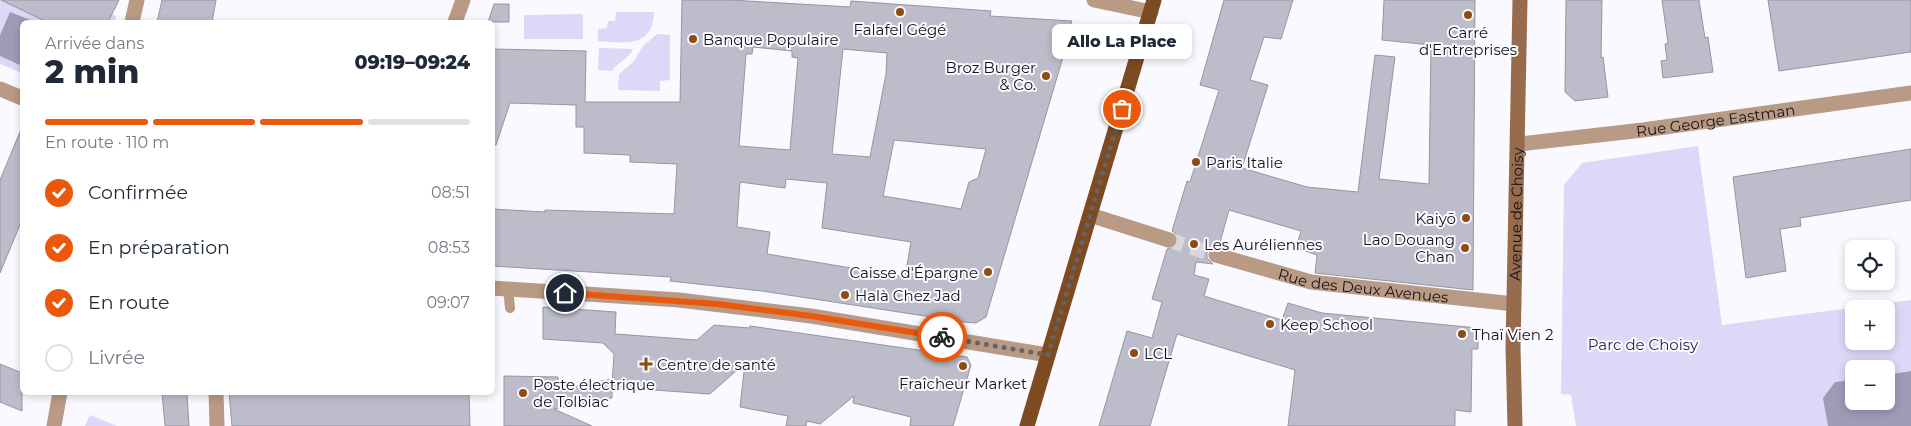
<!DOCTYPE html>
<html lang="fr">
<head>
<meta charset="utf-8">
<style>
  body { margin:0; font-family:Montserrat,sans-serif; background:#f2f2f3; color:#1f2937; height:100vh; display:flex; flex-direction:column; font-size:19px; white-space:nowrap }
  * { box-sizing:border-box; margin:0 }
  p { font-size:16px; color:#747a83 }
  .icon { flex:none; width:28px; height:28px; fill:none; stroke:currentColor; stroke-width:2; stroke-linecap:round; stroke-linejoin:round }
  .map { position:relative; flex:1; overflow:hidden }
  .details { position:absolute; left:20px; top:20px; width:475px; height:375px; display:flex; flex-direction:column; background:#fff; border-radius:8px; box-shadow:0 2px 8px #0003 }
  .details>* { flex:none }
  .fabs { position:absolute; left:1845px; top:240px; display:grid; gap:10px }
  .fabs a { display:grid; place-items:center; width:50px; height:50px; border-radius:8px; background:#fff; box-shadow:0 2px 8px #0003; font-size:25px }
  .pin { position:absolute; display:grid; place-items:center; width:42px; height:42px; color:#fff; margin:-21px; border:2px solid #fff; border-radius:50%; box-shadow:0 1px 5px #0007 }
  .courier { position:absolute; display:grid; place-items:center; width:50px; height:50px; margin:-25px; border:4px solid #ea580c; border-radius:50%; background:#fff; color:#222; box-shadow:0 1px 6px #0007 }
  .bubble { position:absolute; height:35px; border-radius:8px; background:#fff; box-shadow:0 2px 8px #0003; font-size:16px; font-weight:800; line-height:35px; text-align:center }
  .summary em { font-style:normal; font-weight:800 }
  .summary div { display:flex; flex-direction:column-reverse }
  .summary { display:flex; align-items:center; justify-content:space-between; height:85px; padding:0 25px }
  h1 { font-size:32px; font-weight:800; line-height:38px }
  .bar { display:grid; grid-template-columns:repeat(4,1fr); gap:8px 5px; align-content:center; height:60px; padding:0 25px }
  .bar i { height:6px; border-radius:4px; background:#e0e1e3 }
  .bar .on { background:#ea580c }
  .bar p { grid-column:span 4 }
  ol { padding:0 25px; list-style:none }
  li { display:flex; align-items:center; gap:15px; height:55px }
  li p { margin-inline-start:auto }
  li .icon { padding:5px; border-radius:50%; background:#ea580c; color:#fff; stroke-width:4 }
  li:last-child { color:#747a83 }
  li i { width:28px; height:28px; border:2px solid #e0e1e3; border-radius:50% }
  .map>svg:first-child { display:block }
  .green { fill:#dcd8f7; fill-rule:evenodd }
  .water { fill:#9e9bb8 }
  .building { fill:#bdbcca; stroke:#9695a2; fill-rule:evenodd }
  .lines { fill:none; stroke-linecap:round; stroke-linejoin:round }
  .street-tunnel { stroke:#d7d6dc; stroke-width:15; stroke-dasharray:15 8; stroke-linecap:butt }
  .lane { stroke:#b89a85; stroke-width:10 }
  .street { stroke:#b89a85; stroke-width:15 }
  .secondary { stroke:#966c4d; stroke-width:15 }
  .primary { stroke:#7d4b21; stroke-width:15 }
  .done { stroke:#646469; stroke-width:5; stroke-dasharray:0 9 }
  .route { stroke:#ea580c; stroke-width:6 }
  .poi-dot { fill:#8b4d11; stroke:#f9f9ff; stroke-width:2 }
  .labels { text-anchor:middle; dominant-baseline:central; stroke-width:4; stroke-linejoin:round; paint-order:stroke }
  .poi-label { font-size:15px; fill:#141318; stroke:#f9f9ff; text-anchor:start }
  .street-label { font-size:15px; fill:#141318; stroke:#f9f9ff }
  .park-label { font-size:15px; fill:#2e254f; stroke:#f9f9ff }
</style>
</head>
<body>
<div class="map">
<svg width="1911" height="426" viewBox="0 0 1911 426">
  <rect width="100%" height="100%" fill="#f9f9ff"/>
  <path class="green" d="M0 0H69L116 16 114 22H22V73L0 64Z
    M616 12H654C653 48 625 43 598 41V29L607 28 608 21H615Z
    M583 14V39H524V15Z
    M657 34 670 35V80L660 81V91L618 90 619 74 634 61 643 46Z
    M599 48 633 49C628 59 618 62 612 71L598 70Z
    M1698 146 1722 325 1911 300V426H1576L1571 395 1561 394 1564 185 1582 163ZM1854 309H1886V341H1854ZM1854 369H1886V401H1854Z
    M90 415 117 426H85Z"/>
  <path class="water" d="M10 12 36 22H22V66L0 56V35Z
    M1911 371V426H1828L1823 398 1835 382 1854 380V401H1886V375Z"/>
  <path class="building" d="M1 0H119L108 22H47Z
    M162 0H216L212 22H157Z
    M682 0H730L850 7 851 1 991 11 990 16 1072 21 1064 46 1066 47 986 317 976 323 964 322 762 291 670 281 671 277 492 266V209L545 212V210L674 214 677 164 630 162V155L584 153V127H576V105L510 103 496 145 492 144V49L586 51 585 102H680ZM753 47 792 51V57L798 58 790 150 739 146 746 54H752ZM843 49 887 53 886 74 870 157 832 154ZM894 140 986 149 978 178 969 182 961 209 883 196ZM786 179 827 183 822 228 911 242 905 277 767 254 770 232 737 227 740 182 785 188Z
    M1224 0H1293L1281 39 1264 37 1250 80 1268 85 1242 168 1307 187 1358 192 1375 55 1395 57 1379 179 1429 184 1431 45 1382 40 1384 0H1475L1473 290 1315 273 1317 255 1296 248 1301 231 1229 210 1219 246H1213L1207 252V258L1213 264 1196 262 1194 275 1209 279 1204 296 1282 320 1288 303 1322 313 1478 328V349H1472L1471 412 1455 410V426H1288L1295 370 1177 334 1150 426H1099L1127 331 1152 338 1162 302 1152 299 1167 249 1175 247 1178 242 1176 234 1172 231 1187 181 1190 182 1219 90 1200 85Z
    M1566 0H1602L1601 58 1603 57 1608 97 1575 101 1565 92Z
    M1662 0H1699L1705 38 1708 37 1713 72 1663 78 1661 61 1667 60 1665 44 1668 43Z
    M1768 0H1911V52L1779 71Z
    M494 4H509V22H488Z
    M22 127V220L0 273V180Z
    M1911 149V200L1800 218 1801 226 1780 229 1786 271 1746 278 1733 177Z
    M543 307 616 312 615 334 697 340 714 325 749 328 750 326 967 357 971 365 953 426H910L911 417 853 403 854 396 820 424 807 421 806 426H786L788 416 740 407 745 363 710 394 612 387V398L554 409 592 426H504V376L558 377V390L612 379V385L614 354 603 343 543 339Z
    M0 364 22 373V411L0 402Z
    M162 392 187 393 189 426H165Z
    M229 392H469L470 426H232Z"/>
  <g class="lines">
    <path class="street-tunnel" d="M1169 240 1216 255"/>
    <path class="lane" d="M508 289 510 308"/>
    <g class="street">
      <path d="M1094 0 1151 12"/>
      <path d="M132 22 137 0"/>
      <path d="M455 22 463 0"/>
      <path d="M0 89 22 98"/>
      <path id="s1" d="M1519 144 1643 130 1911 93"/>
      <path d="M1090 215 1169 240"/>
      <path id="s2" d="M1216 255 1311 282 1514 304"/>
      <path d="M492 288 679 300 811 316 1048 355"/>
      <path d="M216 392 217 426"/>
      <path d="M54 426 60 392"/>
    </g>
    <path class="secondary" id="s3" d="M1515 426 1513 348 1520 0"/>
    <path class="primary" d="M1027 426 1154 0"/>
  </g>
  <g class="lines">
    <path class="done" d="M942 337 1048 355 1122 109"/>
    <path class="route" d="M565 293 717 304 811 316 942 337"/>
  </g>
  <g class="poi-dot">
    <circle cx="900" cy="12" r="5"/>
    <circle cx="1468" cy="15" r="5"/>
    <circle cx="693" cy="39" r="5"/>
    <circle cx="1046" cy="76" r="5"/>
    <circle cx="1196" cy="162" r="5"/>
    <circle cx="1466" cy="218" r="5"/>
    <circle cx="1194" cy="244" r="5"/>
    <circle cx="1465" cy="248" r="5"/>
    <circle cx="988" cy="272" r="5"/>
    <circle cx="845" cy="295" r="5"/>
    <circle cx="1270" cy="324" r="5"/>
    <circle cx="1462" cy="334" r="5"/>
    <circle cx="1134" cy="353" r="5"/>
    <path d="M643.5 356.5h5v5h5v5h-5v5h-5v-5h-5v-5h5z"/>
    <circle cx="963" cy="366" r="5"/>
    <circle cx="523" cy="393" r="5"/>
  </g>
  <g class="labels">
    <g class="poi-label">
      <text x="900" y="29" text-anchor="middle">Falafel Gégé</text>
      <text x="1468" y="32" text-anchor="middle">Carré<tspan x="1468" dy="17">d'Entreprises</tspan></text>
      <text x="703" y="39">Banque Populaire</text>
      <text x="1036" y="67" text-anchor="end">Broz Burger<tspan x="1036" dy="17">&amp; Co.</tspan></text>
      <text x="1206" y="162">Paris Italie</text>
      <text x="1456" y="218" text-anchor="end">Kaiyō</text>
      <text x="1455" y="239" text-anchor="end">Lao Douang<tspan x="1455" dy="17">Chan</tspan></text>
      <text x="1204" y="244">Les Auréliennes</text>
      <text x="978" y="272" text-anchor="end">Caisse d'Épargne</text>
      <text x="855" y="295">Halà Chez Jad</text>
      <text x="1280" y="324">Keep School</text>
      <text x="1472" y="334">Thaï Vien 2</text>
      <text x="1144" y="353">LCL</text>
      <text x="657" y="364">Centre de santé</text>
      <text x="963" y="383" text-anchor="middle">Fraîcheur Market</text>
      <text x="533" y="384">Poste électrique<tspan x="533" dy="17">de Tolbiac</tspan></text>
    </g>
    <g class="street-label">
      <text stroke="none"><textPath href="#s1" startOffset="198">Rue George Eastman</textPath></text>
      <text stroke="none"><textPath href="#s3" startOffset="212">Avenue de Choisy</textPath></text>
      <text stroke="none"><textPath href="#s2" startOffset="151">Rue des Deux Avenues</textPath></text>
    </g>
    <g class="park-label">
      <text x="1643" y="344">Parc de Choisy</text>
    </g>
  </g>
</svg>
<div class="fabs">
<a><svg class="icon" aria-label="locate" viewBox="0 0 24 24"><circle cx="12" cy="12" r="6"/><path d="M12 2v4M12 18v4M2 12h4M18 12h4"/></svg></a>
<a>+</a>
<a>−</a>
</div>
<div class="pin" style="left:1122px;top:109px;background:#ea580c"><svg class="icon" aria-label="bag" viewBox="0 0 24 24"><path d="M5 8h14l-1 12H6zM9 8a3 3 0 0 1 6 0"/></svg></div>
<div class="pin" style="left:565px;top:293px;background:#1f2937"><svg class="icon" aria-label="home" viewBox="0 0 24 24"><path d="M3 11l9-7 9 7M6 9v11h12V9"/></svg></div>
<div class="courier" style="left:942px;top:337px"><svg class="icon" aria-label="bike" viewBox="0 0 24 24"><circle cx="6" cy="16" r="4"/><circle cx="18" cy="16" r="4"/><path d="M6 16l4-8h5l3 8M10 8l3 8H6M13 5h3"/></svg></div>
<div class="bubble" style="left:1052px;top:24px;width:140px">Allo La Place</div>
<section class="details">
<div class="summary"><div><h1>2 min</h1><p>Arrivée dans</p></div><em>09:19–09:24</em></div>
<div class="bar"><i class="on"></i><i class="on"></i><i class="on"></i><i></i><p>En route · 110 m</p></div>
<ol>
<li><svg class="icon" aria-label="check" viewBox="0 0 24 24"><path d="M5 12l5 5 9-10"/></svg>Confirmée<p>08:51</p></li>
<li><svg class="icon" aria-label="check" viewBox="0 0 24 24"><path d="M5 12l5 5 9-10"/></svg>En préparation<p>08:53</p></li>
<li><svg class="icon" aria-label="check" viewBox="0 0 24 24"><path d="M5 12l5 5 9-10"/></svg>En route<p>09:07</p></li>
<li><i></i>Livrée</li>
</ol>
</section>
</div>
</body>
</html>
